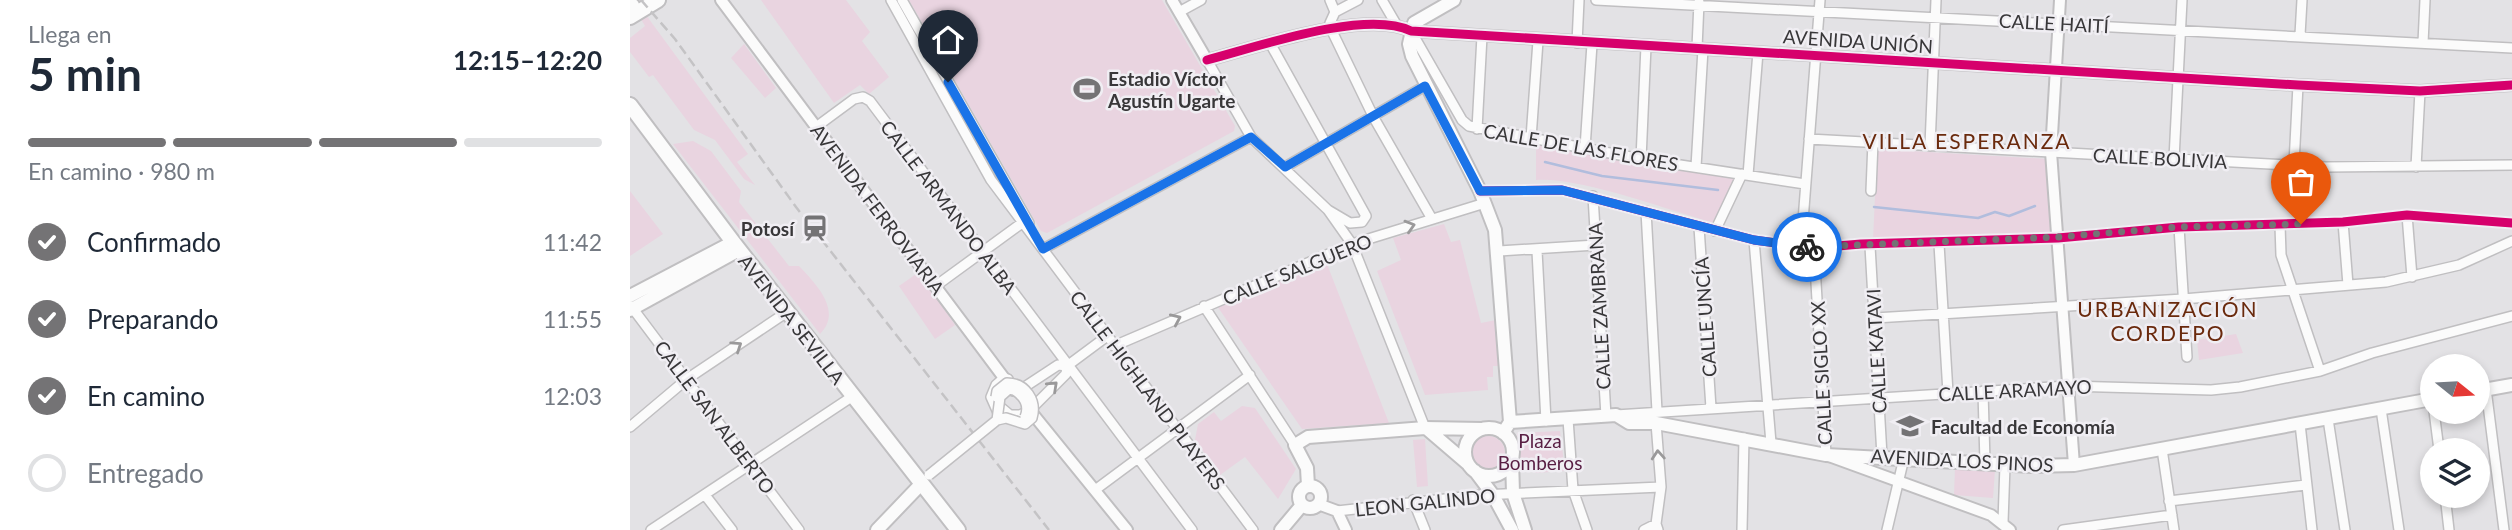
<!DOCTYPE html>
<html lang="es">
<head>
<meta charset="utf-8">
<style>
  body { margin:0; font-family:Lato,sans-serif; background:#f6f6f7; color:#1f2937; height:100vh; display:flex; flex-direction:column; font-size:26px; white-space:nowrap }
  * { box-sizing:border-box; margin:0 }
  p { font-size:23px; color:#747a83 }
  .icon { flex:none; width:38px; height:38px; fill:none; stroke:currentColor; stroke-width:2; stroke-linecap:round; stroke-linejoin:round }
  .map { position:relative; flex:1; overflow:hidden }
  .details { display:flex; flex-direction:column; background:#fff; width:630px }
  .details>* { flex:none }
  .needle { width:46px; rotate:108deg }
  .buttons { position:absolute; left:1790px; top:354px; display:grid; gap:14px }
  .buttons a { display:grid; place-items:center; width:70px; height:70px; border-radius:50%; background:#fff; box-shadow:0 4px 10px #0003; font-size:35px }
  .pin { position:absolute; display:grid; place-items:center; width:60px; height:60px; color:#fff; margin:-72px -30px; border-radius:50% 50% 50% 0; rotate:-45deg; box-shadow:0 0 7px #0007 }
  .pin .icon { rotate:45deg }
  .courier { position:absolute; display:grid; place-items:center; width:70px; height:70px; margin:-35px; border:5px solid #1a73e8; border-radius:50%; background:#fff; color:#222; box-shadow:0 2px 9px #0007 }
  .head em { font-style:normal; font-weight:700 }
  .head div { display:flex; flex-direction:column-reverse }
  .head { display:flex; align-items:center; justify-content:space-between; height:119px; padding:0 28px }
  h1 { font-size:46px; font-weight:700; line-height:52px }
  .bar { display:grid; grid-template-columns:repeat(4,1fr); gap:10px 7px; align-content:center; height:84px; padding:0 28px }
  .bar i { height:9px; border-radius:5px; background:#e0e1e3 }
  .bar .active { background:#747375 }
  .bar p { grid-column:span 4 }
  ol { padding:0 28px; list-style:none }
  li { display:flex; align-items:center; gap:21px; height:77px }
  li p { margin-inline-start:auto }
  li .icon { padding:7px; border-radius:50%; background:#747375; color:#fff; stroke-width:4 }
  li:last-child { color:#747a83 }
  li i { width:38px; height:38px; border:4px solid #e0e1e3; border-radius:50% }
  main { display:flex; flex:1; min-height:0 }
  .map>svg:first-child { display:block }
  .green { fill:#e9d4e0 }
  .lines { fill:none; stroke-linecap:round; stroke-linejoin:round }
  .stream { stroke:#b1bddd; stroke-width:2.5 }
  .minor-casing { stroke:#c0bfc1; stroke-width:12 }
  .tertiary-casing { stroke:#c0bfc1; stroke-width:14 }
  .secondary-casing { stroke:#c0bfc1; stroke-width:16 }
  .primary-casing { stroke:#c0bfc1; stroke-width:18 }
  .minor { stroke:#fbfbfb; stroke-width:9 }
  .tertiary { stroke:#fbfbfb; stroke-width:10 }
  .secondary { stroke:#fbfbfb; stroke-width:12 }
  .primary { stroke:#fbfbfb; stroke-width:14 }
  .rail { stroke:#c4c3c5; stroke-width:2.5; stroke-dasharray:10 5; stroke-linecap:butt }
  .minor-bridge-casing { stroke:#c0bfc1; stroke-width:12; stroke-linecap:butt }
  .minor-bridge { stroke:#fbfbfb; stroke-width:9 }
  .cycleway-casing { stroke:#f0eef3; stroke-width:13 }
  .cycleway { stroke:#d6006c; stroke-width:9 }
  .oneway { stroke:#9a999a }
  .done { stroke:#747375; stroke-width:7; stroke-dasharray:0 12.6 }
  .route { stroke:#1a73e8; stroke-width:9 }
  .labels { text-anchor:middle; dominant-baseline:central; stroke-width:5; stroke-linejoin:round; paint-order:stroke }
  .street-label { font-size:19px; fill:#383739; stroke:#f0eef3 }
  .poi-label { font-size:19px; font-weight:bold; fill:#383739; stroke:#f0eef3; text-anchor:start }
  .park-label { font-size:19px; fill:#581e43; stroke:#f0eef3 }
  .neighbourhood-label { font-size:21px; letter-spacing:2px; fill:#6a2a0d; stroke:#f0eef3 }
</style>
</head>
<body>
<main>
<section class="details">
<div class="head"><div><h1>5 min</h1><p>Llega en</p></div><em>12:15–12:20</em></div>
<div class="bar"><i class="active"></i><i class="active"></i><i class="active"></i><i></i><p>En camino · 980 m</p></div>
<ol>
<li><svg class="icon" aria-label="check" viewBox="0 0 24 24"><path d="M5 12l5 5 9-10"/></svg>Confirmado<p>11:42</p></li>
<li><svg class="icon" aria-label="check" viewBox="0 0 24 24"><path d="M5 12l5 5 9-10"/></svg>Preparando<p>11:55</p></li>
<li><svg class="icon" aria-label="check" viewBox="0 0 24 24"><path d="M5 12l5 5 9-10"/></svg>En camino<p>12:03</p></li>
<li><i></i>Entregado</li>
</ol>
</section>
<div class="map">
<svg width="1882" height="530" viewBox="0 0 1882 530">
  <rect width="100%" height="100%" fill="#e3e2e5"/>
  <path class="green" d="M131 0H216L240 32 232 41 259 77 239 94 230 85 204 103Z
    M279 0H532L605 126 604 131 417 233 411 231Z
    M16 15 118 154 107 162 125 185 114 179 85 140 64 130 23 75 19 77 0 52V38L15 26 11 19Z
    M114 44 146 88 135 98 101 58Z
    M63 141 81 151 111 191 109 202 159 266H169C186 284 213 311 190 334L43 144Z
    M906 142 920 148 1106 178 1084 223C1038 210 951 177 906 180Z
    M1247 149 1417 159 1421 233 1243 241Z
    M0 191 33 234 0 256Z
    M814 224 821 242 830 240 851 323 866 320 869 366H863V377H857L858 390 795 395 747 271 771 260 763 238Z
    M695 259 759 423 672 429 587 306Z
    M289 272 325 325 305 339 269 286Z
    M1606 334 1613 353 1569 360 1567 340Z
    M612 406 625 408 666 469 648 499 615 457 590 475 565 440 568 424 584 412 591 421Z
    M930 431 935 471 906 473 903 469 889 470 887 433Z
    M841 453a17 17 0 1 1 34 0a17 17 0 1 1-34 0Z
    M795 439 798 486 787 487 783 440Z
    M1325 467 1365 470 1363 498 1324 495Z"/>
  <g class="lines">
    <path class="stream" d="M915 162 972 176 1088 190
      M1244 207 1348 218 1365 212 1379 216 1405 206"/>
    <g class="minor-casing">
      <path id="minor" d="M261 0 361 180 623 530
        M272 0 399 223
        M700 0 705 12
        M728 0 705 12 700 23 701 29 744 118 802 219
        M752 0 766 24
        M966 0 1882 48
        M549 12 571 0
        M781 31 832 120 839 126 1011 159 1175 184
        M1670 35 1672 0
        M640 43 736 216 732 222 720 223 698 210
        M947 43 949 0
        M1793 43 1795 0
        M1067 48 1069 2
        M577 60 621 137 698 210 722 244 795 428
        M186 127 224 99 233 97 240 101 562 530
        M847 129 852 36
        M901 138 908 41
        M1179 139 1696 167 1882 165
        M1300 146 1306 0
        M955 148 962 44
        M1011 159 1016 46
        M1544 159 1552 0
        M1664 164 1668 85
        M655 167 795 86
        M1066 167 1073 49
        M1786 167 1790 91
        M1118 175 1128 52
        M850 191 932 190 1124 240 1184 248 1231 244 1428 238 1549 227 1713 222 1777 215 1882 223
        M1241 191 1243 142
        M963 196 976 416
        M1016 211 1027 411
        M1777 215 1782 277
        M1713 222 1718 285
        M1650 225 1651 255 1690 371
        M1069 227 1081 408
        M1549 227 1557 357
        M1085 231 1112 174
        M1124 240 1141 443
        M1309 244 1318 393
        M1240 246 1252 456
        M1171 247 1190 0
        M1184 248 1196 455
        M413 249 621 137
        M869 251 966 245
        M907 251 916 421
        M307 285 392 223
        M1 306 169 530
        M574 306 665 445
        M1245 318 1553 299 1756 282 1829 265 1882 241
        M484 346 722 244 855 203
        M393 388 428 365 437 366 476 337
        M1856 389 1874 530
        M1353 391 1355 463
        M368 405 380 415H390L400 410 436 374 437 366
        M1751 409 1769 530
        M1804 411 1809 450
        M369 415 361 397 366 385 374 378 378 379
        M986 415 1438 386 1581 390 1610 387 1690 371 1742 353 1882 316
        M938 419 943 490 957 530
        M1698 419 1715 530
        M1026 423 1031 487 1026 524 1028 530
        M1670 424 1682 530
        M0 427 57 379 157 312
        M1532 449 1544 530
        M465 490 620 375
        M75 495 102 530
        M1815 495 1819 530
        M783 500 795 530
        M1539 501 1676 485
        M707 511 851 495 1031 487
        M1373 522 1375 465
        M21 530 223 396
        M1014 530 1026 524
        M1112 530 1114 438
        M1257 530 1274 458
        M1433 530 1542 515"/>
    </g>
    <g class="tertiary-casing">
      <path id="tertiary" d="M91 0 383 390
        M542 0 577 60C627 47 735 9 781 31L1668 85 1790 91 1882 85
        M1430 0 1421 152 1444 465
        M398 408 497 530
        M1199 456 1361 515 1380 530
        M688 504 707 511 716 530"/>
    </g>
    <g class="secondary-casing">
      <path id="secondary" d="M824 0 784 23 779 44 782 56 850 191 865 230 880 422 873 433
        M0 3 3 5
        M0 296 103 242
        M0 310 109 250
        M1848 391 1882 385
        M880 422 986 415 999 423H1026L1196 455 1402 466 1444 465 1802 399
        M796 428 838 464
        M835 452a24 24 0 1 1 48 0a24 24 0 1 1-48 0Z
        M882 459 883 493 895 530
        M845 471 863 495 882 530
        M669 497a11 11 0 1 1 22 0a11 11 0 1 1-22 0Z
        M678 486 677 468 665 445 678 437 795 428 852 429
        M247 530 292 483
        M651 530 672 505"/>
    </g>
    <g class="primary-casing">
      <path id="primary" d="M0 17 28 0
        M0 105 103 242 328 530"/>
    </g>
    <use href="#minor" class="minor"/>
    <use href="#tertiary" class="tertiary"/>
    <use href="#secondary" class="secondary"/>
    <use href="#primary" class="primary"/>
    <path class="rail" d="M11 0 45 39 166 207 419 530"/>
    <g class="minor-bridge-casing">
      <path id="minor-bridge" d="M367 420 370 397 379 389 384 390C394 396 400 405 395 417
        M299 475 367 420 376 418 395 424 402 418C407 401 396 383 377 383L367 391 366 397"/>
    </g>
    <use href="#minor-bridge" class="minor-bridge"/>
    <g class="cycleway-casing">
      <path id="cycleway" d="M577 60C627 47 735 9 781 31L1668 85 1790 91 1882 85
        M850 191 932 190 1124 240 1184 248 1231 244 1428 238 1549 227 1713 222 1777 215 1882 223"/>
    </g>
    <use href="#cycleway" class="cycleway"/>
  </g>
  <defs><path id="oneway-chevron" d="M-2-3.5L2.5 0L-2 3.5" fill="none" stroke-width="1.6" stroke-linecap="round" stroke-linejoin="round" transform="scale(1.75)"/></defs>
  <g class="oneway">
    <use href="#oneway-chevron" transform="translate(780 226) rotate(-17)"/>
    <use href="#oneway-chevron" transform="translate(546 319) rotate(-24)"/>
    <use href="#oneway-chevron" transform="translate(107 346) rotate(-34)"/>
    <use href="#oneway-chevron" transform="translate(423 386) rotate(-43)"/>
    <use href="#oneway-chevron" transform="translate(1028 455) rotate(-94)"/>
  </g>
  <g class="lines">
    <path class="done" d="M1177 247 1428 237 1549 227 1671 224"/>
    <path class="route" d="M318 82 413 249 621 137 655 167 795 86 850 191 932 190 1124 240 1177 247"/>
  </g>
  <defs>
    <g id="stadium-bare" transform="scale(2.1)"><path d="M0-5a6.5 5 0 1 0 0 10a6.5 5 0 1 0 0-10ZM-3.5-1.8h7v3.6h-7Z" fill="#747375" stroke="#f0eef3" stroke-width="2.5" paint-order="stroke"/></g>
    <g id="station-bare" transform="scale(2.1)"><path d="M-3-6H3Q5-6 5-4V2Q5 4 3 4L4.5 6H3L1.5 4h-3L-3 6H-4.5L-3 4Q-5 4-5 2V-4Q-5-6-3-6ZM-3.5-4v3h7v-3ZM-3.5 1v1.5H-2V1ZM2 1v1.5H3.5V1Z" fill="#747375" stroke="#f0eef3" stroke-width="2.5" paint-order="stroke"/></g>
    <g id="university-bare" transform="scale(2.1)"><path d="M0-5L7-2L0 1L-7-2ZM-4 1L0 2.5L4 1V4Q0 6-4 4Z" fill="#747375" stroke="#f0eef3" stroke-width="2.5" paint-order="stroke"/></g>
  </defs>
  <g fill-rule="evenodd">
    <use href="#stadium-bare" x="457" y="89"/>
    <use href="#station-bare" x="185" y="228"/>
    <use href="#university-bare" x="1280" y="426"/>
  </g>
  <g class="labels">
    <g class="street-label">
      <text transform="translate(1424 23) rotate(3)">CALLE HAITÍ</text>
      <text transform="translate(1228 41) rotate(4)">AVENIDA UNIÓN</text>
      <text transform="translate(951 147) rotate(10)">CALLE DE LAS FLORES</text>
      <text transform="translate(1530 158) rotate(3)">CALLE BOLIVIA</text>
      <text transform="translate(319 207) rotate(53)">CALLE ARMANDO ALBA</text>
      <text transform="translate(248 209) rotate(53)">AVENIDA FERROVIARIA</text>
      <text transform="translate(667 269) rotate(-22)">CALLE SALGUERO</text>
      <text transform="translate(969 306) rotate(-93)">CALLE ZAMBRANA</text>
      <text transform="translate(1075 317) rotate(-94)">CALLE UNCÍA</text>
      <text transform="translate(162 319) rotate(52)">AVENIDA SEVILLA</text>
      <text transform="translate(1246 351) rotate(-93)">CALLE KATAVI</text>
      <text transform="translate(1191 373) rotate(-93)">CALLE SIGLO XX</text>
      <text transform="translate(518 390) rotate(53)">CALLE HIGHLAND PLAYERS</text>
      <text transform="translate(1385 390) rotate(-3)">CALLE ARAMAYO</text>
      <text transform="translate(85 417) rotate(53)">CALLE SAN ALBERTO</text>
      <text transform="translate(1332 460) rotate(3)">AVENIDA LOS PINOS</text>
      <text transform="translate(795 502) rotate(-6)">LEON GALINDO</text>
    </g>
    <g class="poi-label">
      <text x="478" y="78">Estadio Víctor<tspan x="478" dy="22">Agustín Ugarte</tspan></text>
      <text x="164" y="228" text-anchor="end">Potosí</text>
      <text x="1301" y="426">Facultad de Economía</text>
    </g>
    <g class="park-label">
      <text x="910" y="440">Plaza<tspan x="910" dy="22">Bomberos</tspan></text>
    </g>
    <g class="neighbourhood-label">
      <text x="1337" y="140">VILLA ESPERANZA</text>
      <text x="1538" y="308">URBANIZACIÓN<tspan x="1538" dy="24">CORDEPO</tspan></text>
    </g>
  </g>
</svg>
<div class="buttons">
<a><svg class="needle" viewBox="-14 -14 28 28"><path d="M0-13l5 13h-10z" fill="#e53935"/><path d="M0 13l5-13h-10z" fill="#747a83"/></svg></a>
<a><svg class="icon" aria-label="layers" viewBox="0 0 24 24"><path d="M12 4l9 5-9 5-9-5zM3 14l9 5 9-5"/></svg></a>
</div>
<div class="pin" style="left:1671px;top:224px;background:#ea580c"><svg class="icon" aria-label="bag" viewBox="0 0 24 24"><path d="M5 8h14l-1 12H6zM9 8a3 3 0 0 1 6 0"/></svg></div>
<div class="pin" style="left:318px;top:82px;background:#1f2937"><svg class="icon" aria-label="home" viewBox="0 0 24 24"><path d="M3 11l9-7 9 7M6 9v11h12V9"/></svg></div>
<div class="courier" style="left:1177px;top:247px"><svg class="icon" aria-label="bike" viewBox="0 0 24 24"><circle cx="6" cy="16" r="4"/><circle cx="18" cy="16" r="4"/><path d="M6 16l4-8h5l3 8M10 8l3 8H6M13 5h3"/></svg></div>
</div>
</main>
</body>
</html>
